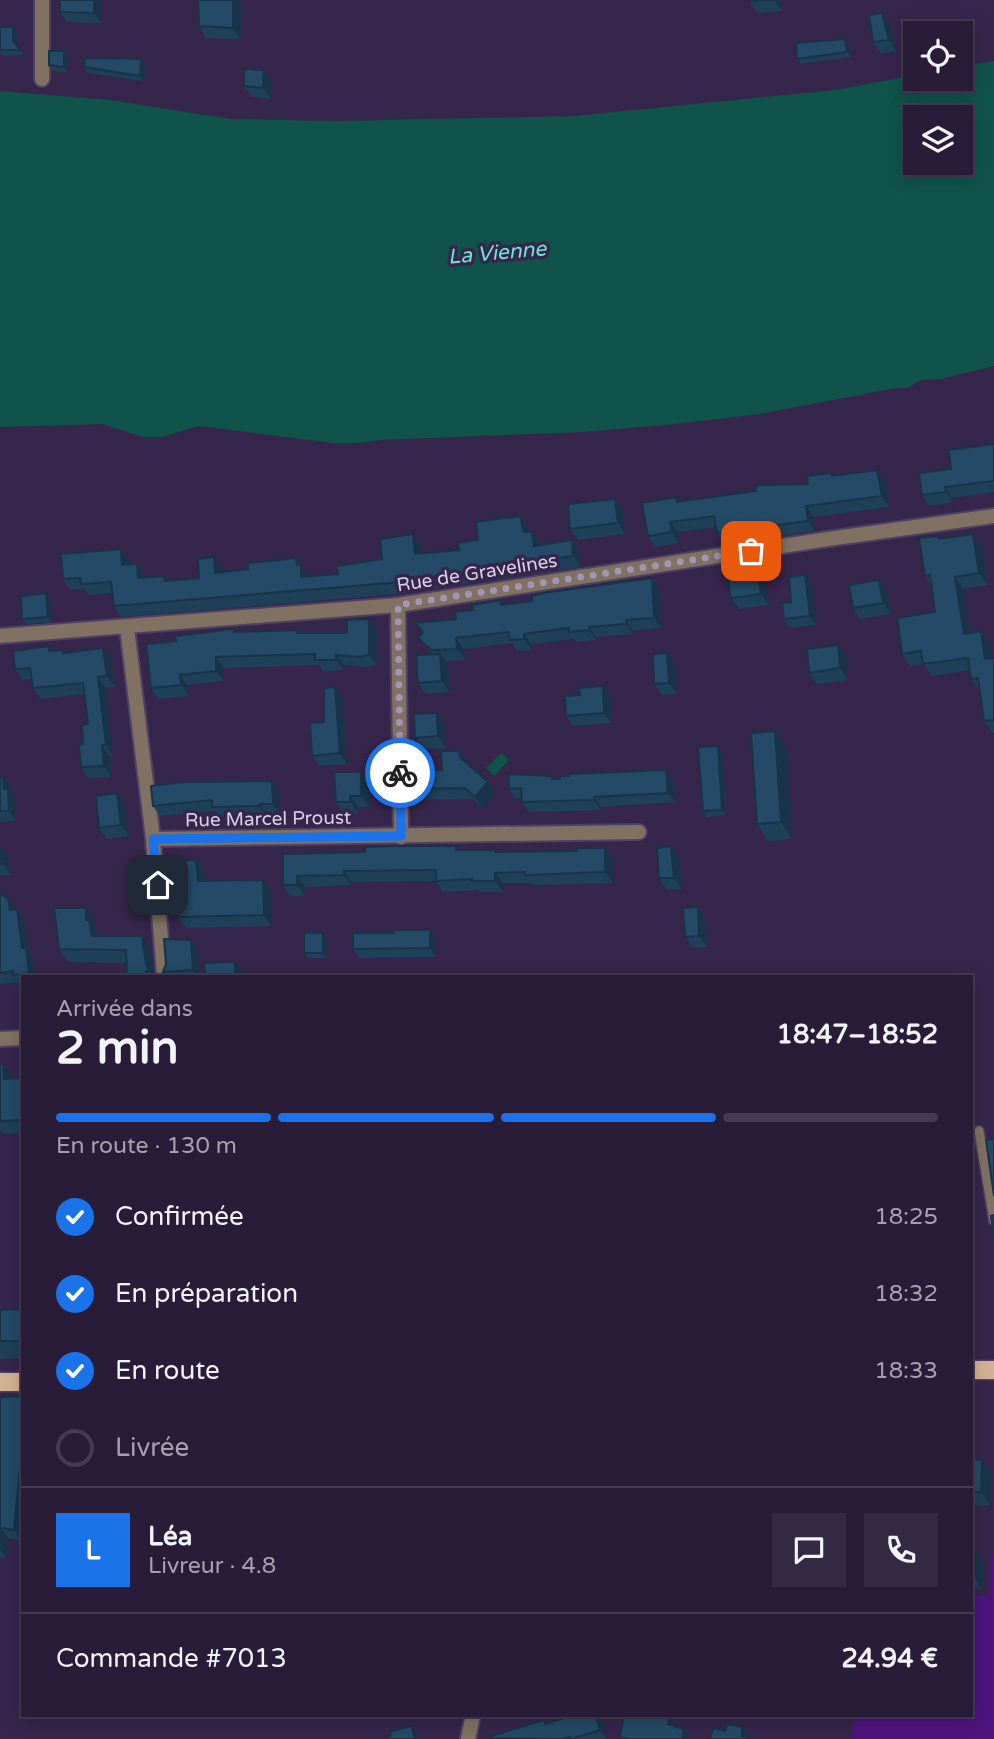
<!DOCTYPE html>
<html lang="fr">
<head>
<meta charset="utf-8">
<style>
  body { margin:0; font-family:"Varela Round",sans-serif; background:#342943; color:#f1f3f6; height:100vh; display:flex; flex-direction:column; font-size:26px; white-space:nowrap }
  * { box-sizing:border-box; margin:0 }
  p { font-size:23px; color:#a5a1ae }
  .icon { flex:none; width:38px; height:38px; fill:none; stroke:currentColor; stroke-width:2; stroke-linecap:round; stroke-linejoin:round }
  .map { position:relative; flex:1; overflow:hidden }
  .drawer { position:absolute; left:21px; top:975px; width:952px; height:742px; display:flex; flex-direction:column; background:#281c38; border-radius:0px; box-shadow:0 4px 18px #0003,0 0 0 2px #443a53 }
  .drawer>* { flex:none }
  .buttons { position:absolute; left:903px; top:21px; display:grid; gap:14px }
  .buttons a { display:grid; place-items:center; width:70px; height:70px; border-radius:0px; background:#281c38; box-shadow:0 4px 18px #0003,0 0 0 2px #443a53; font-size:35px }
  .pin { position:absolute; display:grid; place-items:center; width:60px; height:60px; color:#fff; margin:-30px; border-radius:14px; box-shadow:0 4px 10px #0006 }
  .courier { position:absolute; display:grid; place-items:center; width:70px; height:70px; margin:-35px; border:5px solid #1a73e8; border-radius:50%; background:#fff; color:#222; box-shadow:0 2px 9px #0007 }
  .summary em { font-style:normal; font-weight:800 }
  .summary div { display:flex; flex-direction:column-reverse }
  .summary { display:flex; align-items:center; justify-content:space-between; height:119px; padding:0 35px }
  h1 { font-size:46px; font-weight:800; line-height:52px }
  .bar { display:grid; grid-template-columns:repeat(4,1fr); gap:10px 7px; align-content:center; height:84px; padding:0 35px }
  .bar i { height:9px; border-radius:5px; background:#443a53 }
  .bar .active { background:#1a73e8 }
  .bar p { grid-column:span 4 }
  .line { display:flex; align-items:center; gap:18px; padding:0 35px; border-top:2px solid #443a53 }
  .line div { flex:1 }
  .round { display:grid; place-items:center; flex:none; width:74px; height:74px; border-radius:0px; background:#342943 }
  ol { padding:0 35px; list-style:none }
  li { display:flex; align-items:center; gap:21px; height:77px }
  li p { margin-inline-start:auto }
  li .icon { padding:7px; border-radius:50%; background:#1a73e8; color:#fff; stroke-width:4 }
  li:last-child { color:#a5a1ae }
  li i { width:38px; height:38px; border:4px solid #443a53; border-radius:50% }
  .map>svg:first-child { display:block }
  .green { fill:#4d147e }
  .water { fill:#10534b; fill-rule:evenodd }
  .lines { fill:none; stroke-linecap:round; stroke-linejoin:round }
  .lane-casing { stroke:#504164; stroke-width:12 }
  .street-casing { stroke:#504164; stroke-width:18 }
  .primary-casing { stroke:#504164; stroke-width:21 }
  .lane { stroke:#817162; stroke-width:9 }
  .street { stroke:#817162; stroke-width:14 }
  .primary { stroke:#d3b194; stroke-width:18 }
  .wall { fill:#1f4059 }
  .shaded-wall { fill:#193448 }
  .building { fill:#244a67; stroke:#193448; stroke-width:2 }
  .done { stroke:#a195b2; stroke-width:7; stroke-dasharray:0 12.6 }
  .route { stroke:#1a73e8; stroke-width:9 }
  .labels { text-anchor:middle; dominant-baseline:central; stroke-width:7; stroke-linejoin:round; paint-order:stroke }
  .street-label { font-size:19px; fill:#dad1e9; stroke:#36264b }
  .water-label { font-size:21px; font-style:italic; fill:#6ae9d7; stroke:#36264b }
</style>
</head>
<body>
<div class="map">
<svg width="994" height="1739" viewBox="0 0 994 1739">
  <rect width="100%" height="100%" fill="#36264b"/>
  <path class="green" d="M991 1554H994V1739H851L855 1715H971V1595L989 1596Z"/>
  <path class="water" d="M994 61V366L940 379 921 380 907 388H896L760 414 676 424 582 432 381 440 357 443H333L199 426 162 437H143L102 424 0 427V91L109 100 231 119 339 121 574 116 835 90 915 75V79H961V67ZM915 117H961V163H915Z
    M501 753 509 760 494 776 486 768Z"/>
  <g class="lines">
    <g class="lane-casing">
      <path id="lane" d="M979 1131 994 1221"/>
    </g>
    <g class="street-casing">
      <path id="street" d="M42 79V0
        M398 605 401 837
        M127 628 153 839 639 832
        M0 636 398 605 828 539 994 516
        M153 839 164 976
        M0 1039 23 1038
        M468 1739 473 1715"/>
    </g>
    <g class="primary-casing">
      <path id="primary" d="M971 1370H994
        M0 1382H23"/>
    </g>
    <use href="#lane" class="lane"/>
    <use href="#street" class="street"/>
    <use href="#primary" class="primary"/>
  </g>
  <path class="wall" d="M60 0H102L101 23 67 22 60 12Z
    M749 0H781L782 11 757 13Z
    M241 4V39L206 38 199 26Z
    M890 24 897 52 881 53 873 42Z
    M0 27 17 33V46L24 55 2 56 0 53Z
    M845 39 849 44 851 57 801 64 797 59Z
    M64 51 68 57V72L53 71 49 65Z
    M141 59 145 65 144 81 88 73 84 67Z
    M272 81 271 99 252 97 244 86Z
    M994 444V492L952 498 953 502 929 506 922 495 951 469Z
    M831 473 834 476 885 480 889 507 813 517 815 531 724 544 717 533 716 527 678 532 679 543 655 547 648 536 679 501 808 484Z
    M623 510 625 534 578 540 570 529Z
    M520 516 528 527 529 532H532L539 543 540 545 572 540 579 551 581 567 397 594 121 617 114 606 112 593 89 595 85 589 70 590 63 579 121 549 129 560V565L137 564 144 575 145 578 164 576 168 581 199 578 222 568V572L248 569 296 558 308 576 338 574 421 545V554L459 550Z
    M973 534 982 546 988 585 963 589 970 633 981 631 990 643 992 658H994V733H993L984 721 980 691 971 679 970 670 932 676 923 664 910 666 902 654 935 612 931 585 925 576 941 539Z
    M805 575 811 583 816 625 790 628 784 619Z
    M766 586 769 605 739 609 731 598Z
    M659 588 661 628 633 631V634L596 637V640L576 642 574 639 531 644 532 650 517 651 512 643 464 649 465 660 445 661 448 665 450 692 426 694 418 683 432 654 418 638 422 633 415 623 456 619 503 605Z
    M887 591 891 614 860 619 853 608Z
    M50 599 52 622 26 624 22 619Z
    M298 630 299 633H347L377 630V665L366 667 344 665V670L323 671 319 665 224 668V681L187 685 189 696 158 699 151 688 176 641 236 632Z
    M49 646 52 651 63 650 65 652 111 659 115 687 106 688 113 756H110L111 777 89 778 81 767 83 744 88 724 84 694 40 699 33 688 31 679 23 680 15 669Z
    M846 656 848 680 817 684 809 673Z
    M675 665 677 694 662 695 654 684Z
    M603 686 610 696 611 723 573 726 566 716 580 695Z
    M335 687 343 698 347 764 320 766 312 756Z
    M445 724 446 748 423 749 415 738Z
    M775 731 787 748 792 839 768 841 757 824Z
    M459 751 467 762V764L496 793 483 808 473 799 427 800 419 789 442 770Z
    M722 752 726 815 706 817 703 811Z
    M666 770 673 780 675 802 601 807V810L529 812 522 802V798L516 799 509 789 552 776 554 779Z
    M361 772 369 783V807H358V813H343L336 802Z
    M0 777 10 787 11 793 15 798 16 821 0 822Z
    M272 781 279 791V813L267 814V816L219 817 215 811 160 816 153 806Z
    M124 804 129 836 107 839 99 828Z
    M671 846 679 858 682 889H666L659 878Z
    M0 847 8 857 11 875 0 876Z
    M605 848 613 859V883L533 885 532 883H503V892H480L478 890 443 892 436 881 352 882V885L305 887V896H290L283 885V854L459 850 496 852 577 851Z
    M196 860 204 871 205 881 263 880 271 891V926L186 928 178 917Z
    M0 892 8 899 24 919 29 952 33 958 35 976H23V985H20L18 982 1 984 0 983Z
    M698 907 705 918 707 947 693 948 685 937Z
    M95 920V928L98 933 99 936H142L151 949 154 976H127V963L68 962 59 949Z
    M430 930 436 939V957L359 958 353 949Z
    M327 939V958H308L304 953Z
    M191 940 198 951 200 976H166L163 972 166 964Z
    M0 1064 12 1079 23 1078V1133L3 1134 0 1130Z
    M23 1309V1358L0 1359V1310Z
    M23 1396 22 1541 8 1538 6 1558 0 1557V1397Z
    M975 1455 991 1473 990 1505 971 1506V1456Z
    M971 1548 975 1549 983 1560 982 1589 971 1588Z
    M601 1720 607 1739H485L547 1724Z"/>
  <path class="shaded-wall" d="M94 0H102L101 23 94 13Z
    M233 0H238L241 4V39L233 28Z
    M774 0H781L782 11Z
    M882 13 890 24 897 52 889 40Z
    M13 27 17 33V46L13 41Z
    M845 39 849 44 851 57 847 52Z
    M64 51 68 57V72L64 67Z
    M141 59 145 65 144 81 140 76Z
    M264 70 272 81 271 99 263 88Z
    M877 470 885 480 889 507 882 496Z
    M945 487 952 498 953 502 946 492Z
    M615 499 623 510 625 534 618 523Z
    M806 506 813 517 815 531 808 521Z
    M520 516 528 527 532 543 524 532Z
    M670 522 678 532 679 543 672 532Z
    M532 532 539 543 541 557 534 546Z
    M413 534 421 545 423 565 415 554Z
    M973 534 982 546 988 585 979 573Z
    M572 540 579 551 581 567 573 556Z
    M121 549 129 560 130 576 122 565Z
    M214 557 222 568 223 584 215 573Z
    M296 558 308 575 309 588 301 577 297 565Z
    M137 564 144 575 146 589 138 578Z
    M758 575 766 586 769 605 761 594Z
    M805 575 811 583 816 625 810 616Z
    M955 577 963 589 972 646 964 634Z
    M652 578 659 588 661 628 654 618Z
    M879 580 887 591 891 614 883 603Z
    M46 593 50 599 52 622 48 617Z
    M369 619 377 630V665L369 655Z
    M626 620 633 631V634L626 624Z
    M589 627 596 637V640L589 630Z
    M981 631 990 643 994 671 985 659Z
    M524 634 531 644 532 650 524 639Z
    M456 638 464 649 465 660 457 649Z
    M838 645 846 656 848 680 840 668Z
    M103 648 111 659 115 687 107 676Z
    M667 653 675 665 677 694 669 683Z
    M440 654 448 665 450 692 442 681Z
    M336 655 344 665V670L336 660Z
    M216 657 224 668V681L216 671Z
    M180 675 187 685 189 696 181 685Z
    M98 677 106 688 113 756 106 745Z
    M603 686 610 696 611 723 604 713Z
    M335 687 343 698 347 764 340 753Z
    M437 713 445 724 446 748 438 736Z
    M775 731 787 748 792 839 781 822Z
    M102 745 110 756 111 777 104 766Z
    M718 746 722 752 726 815 722 810Z
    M459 751 467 762V768L460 757Z
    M666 770 673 780 675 802 668 793Z
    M361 772 369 783V807L361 796Z
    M3 777 10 787 11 793 15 798 16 821 9 811 4 789Z
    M272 781 279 791V813L273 804Z
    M488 782 496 793 483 808 475 797Z
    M117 793 124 804 129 836 121 825Z
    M350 796 358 807V813L350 802Z
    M594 797 601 807V810L594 800Z
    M260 804 267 814V816L260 806Z
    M671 846 679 858 682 889 674 878Z
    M1 847 8 857 11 875 3 864Z
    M605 848 613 859V883L605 872Z
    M196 860 204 871 206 892 198 881Z
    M344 871 352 882V885L344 875Z
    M495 873 503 883V892L495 881Z
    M297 876 305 887V896L297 885Z
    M263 880 271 891V926L264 915Z
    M8 899 16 909 10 910Z
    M698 907 705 918 707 947 699 936Z
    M86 908 95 920V928L98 933 101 949 92 936 86 920Z
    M17 909 24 919 29 952 33 958 35 976H31L29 973 22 948Z
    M430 930 436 939V957L430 948Z
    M323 933 327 939V958L323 953Z
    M142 936 151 949 154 976 146 965Z
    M191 940 198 951 200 976H197L193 970Z
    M235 962 243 973V976H235Z
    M3 1064 12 1077 13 1092 4 1079Z
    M23 1433V1531L22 1541 14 1530Z
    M975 1455 982 1465V1459L991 1473 990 1505 981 1492Z
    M0 1528 8 1538 6 1558 0 1549Z
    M975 1549 983 1560 982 1589 974 1577Z
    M595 1715H598L601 1720 607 1739 600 1730Z
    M669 1717 677 1728 668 1724Z
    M411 1726 418 1736 419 1739H415Z
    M742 1727 750 1738 742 1736Z
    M684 1729 691 1739H682Z"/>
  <path class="building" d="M60 0H94V13L60 12Z
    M198 0H233V28L199 26Z
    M749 0H774L749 1Z
    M882 13 889 40 873 42 869 15Z
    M0 27H13V41L20 50H0Z
    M845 39 847 52 797 59 796 43Z
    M49 51H64V67L49 65Z
    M85 58 141 59 140 76 84 67Z
    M244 69 264 70 263 88 244 86Z
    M994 444V481L945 487 946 492 922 495 919 473 951 469 949 450Z
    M877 470 882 496 806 506 808 521 717 533 714 516 670 522 672 532 648 536 642 503 676 497 677 502 756 491V485L808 484 807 476 831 473 832 476Z
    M615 499 618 523 570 529 568 504Z
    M520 516 524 532H532L534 546 572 540 573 556 390 583 114 606 111 582 81 584 80 578 63 579 61 554 121 549 122 565 137 564 138 578 164 576 165 581 199 578 198 559 214 557 215 573 248 569V563L296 558 297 565 301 564V577L338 574 337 566 382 559 380 539 413 534 415 554 459 550 458 543 478 540 476 522Z
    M973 534 979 573 955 577 964 634 981 631 985 659 994 658V720L984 721 978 678 971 679 968 658 923 664 921 651 902 654 897 618 935 612 930 575 925 576 919 538 938 536 939 539Z
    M758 575 761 594 731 598 728 580Z
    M805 575 810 616 784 619 782 603 791 602 789 577Z
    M652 578 654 618 626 620V624L589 627V630L569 632V628L524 634V639L510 640 509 632 456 638 457 649 431 650 418 638 423 632 415 623 456 619 455 612 473 610 472 605 500 600 501 605 532 601V596L543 593Z
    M879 580 883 603 853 608 849 585Z
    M46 593 48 617 22 619 21 596Z
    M369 619V655L359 657 336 655V660H315V654L216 657V671L180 675 181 685 151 688 146 644 176 641 175 636 233 629 234 632 298 630 297 633H347V620Z
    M838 645 840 668 809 673 807 649Z
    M49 646V651L63 650V653L103 648 107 676 98 677 106 745H102L104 766 81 767 79 745 83 744 82 725 88 724 83 683 33 688 30 668 15 669 13 651Z
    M667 653 669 683 654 684 653 654Z
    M440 654 442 681 418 683 416 655Z
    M603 686 604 713 566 716 565 696 580 695 579 688Z
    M335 687 340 753 312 756 310 723 324 722V688Z
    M437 713 438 736 415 738 414 714Z
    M775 731 781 822 757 824 751 733Z
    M718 746 722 810 703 811 698 747Z
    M441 751H459L460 757 488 782 475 797 465 788 419 789V770H442Z
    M666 770 668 793 594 797V800L522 802 521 788 509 789 508 774 552 776V779H560V776H569V774Z
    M334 772H361V796H350V802H336Z
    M0 777H3L4 789H8L9 811H0Z
    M272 781 273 804H260V806L212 807V800L153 806 151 786 183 782Z
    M117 793 121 825 99 828 96 796Z
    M393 846H456V850H495V852L577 851V848H605V872L525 875V872L495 873V881H472V879L436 881V870L344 871V875L297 876V885H283V854L365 852V847Z
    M671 846 674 878H659L657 848Z
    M0 847 3 864H0Z
    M196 860 198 881 263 880 264 915 178 917 175 861Z
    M0 892 8 899 10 910 17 909 22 948H26L29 973 13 975V971L0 973Z
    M698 907 699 936 685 937 683 908Z
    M54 908H86V920H89L92 936H142L146 965 150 971H146V976H127L126 950 59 949Z
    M394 930H430V948L353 949V933H394Z
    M304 933H323V953H304Z
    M164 939 191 940 193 970 163 972 166 964Z
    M235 962V976H205L204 963Z
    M0 1064H3L4 1079 23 1078V1120L0 1121Z
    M994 1139V1196L986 1140Z
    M994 1215V1237L991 1216Z
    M23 1309V1341H0V1310Z
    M23 1396V1433L14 1530 0 1528V1530V1397Z
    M975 1455V1460L982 1459 981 1492H971V1456Z
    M971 1548 975 1549 974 1577H971Z
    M574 1715H595L600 1730 571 1739 570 1737 562 1739 485 1738 544 1720 545 1724Z
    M624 1715 641 1718 642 1715H662L669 1717 668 1724 684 1729 682 1739H629L620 1737Z
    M727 1724 742 1727V1736L757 1739H710L713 1728 725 1731Z
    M411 1726 415 1739H383L391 1736 390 1732Z"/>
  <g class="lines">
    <path class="done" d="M400 773 398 605 751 551"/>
    <path class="route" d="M158 885 153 839 401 836 400 773"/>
  </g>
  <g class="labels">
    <g class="street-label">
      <text transform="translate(477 573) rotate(-9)">Rue de Gravelines</text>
      <text transform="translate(268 819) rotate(-1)">Rue Marcel Proust</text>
    </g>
    <g class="water-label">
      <text transform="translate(497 253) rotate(-5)">La Vienne</text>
    </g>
  </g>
</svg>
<div class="buttons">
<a><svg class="icon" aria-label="locate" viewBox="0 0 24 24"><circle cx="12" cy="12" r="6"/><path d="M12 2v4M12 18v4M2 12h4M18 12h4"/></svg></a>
<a><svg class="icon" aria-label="layers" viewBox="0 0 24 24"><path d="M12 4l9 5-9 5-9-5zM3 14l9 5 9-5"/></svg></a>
</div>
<div class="pin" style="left:751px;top:551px;background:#ea580c"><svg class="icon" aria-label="bag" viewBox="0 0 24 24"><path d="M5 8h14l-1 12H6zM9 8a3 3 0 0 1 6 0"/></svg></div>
<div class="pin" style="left:158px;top:885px;background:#1f2937"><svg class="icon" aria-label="home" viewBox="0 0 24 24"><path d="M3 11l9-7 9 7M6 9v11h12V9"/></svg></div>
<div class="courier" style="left:400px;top:773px"><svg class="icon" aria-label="bike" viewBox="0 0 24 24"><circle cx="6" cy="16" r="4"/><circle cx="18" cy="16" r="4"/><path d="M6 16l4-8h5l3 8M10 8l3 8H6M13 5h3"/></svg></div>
<section class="drawer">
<div class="summary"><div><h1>2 min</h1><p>Arrivée dans</p></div><em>18:47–18:52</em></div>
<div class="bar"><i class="active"></i><i class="active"></i><i class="active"></i><i></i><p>En route · 130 m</p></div>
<ol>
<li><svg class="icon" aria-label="check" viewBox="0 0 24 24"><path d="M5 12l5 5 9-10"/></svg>Confirmée<p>18:25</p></li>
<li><svg class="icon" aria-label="check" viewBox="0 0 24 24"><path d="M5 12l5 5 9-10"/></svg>En préparation<p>18:32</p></li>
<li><svg class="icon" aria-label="check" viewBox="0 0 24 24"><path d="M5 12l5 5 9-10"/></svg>En route<p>18:33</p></li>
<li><i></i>Livrée</li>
</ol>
<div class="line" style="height:126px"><b class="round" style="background:#1a73e8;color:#fff">L</b><div><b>Léa</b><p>Livreur · 4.8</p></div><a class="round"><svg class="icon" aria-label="chat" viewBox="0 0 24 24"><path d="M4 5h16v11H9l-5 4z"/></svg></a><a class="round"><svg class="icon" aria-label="phone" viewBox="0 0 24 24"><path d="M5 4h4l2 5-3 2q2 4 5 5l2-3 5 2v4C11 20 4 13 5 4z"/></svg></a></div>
<div class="line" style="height:91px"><div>Commande #7013</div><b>24.94 €</b></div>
</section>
</div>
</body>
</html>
